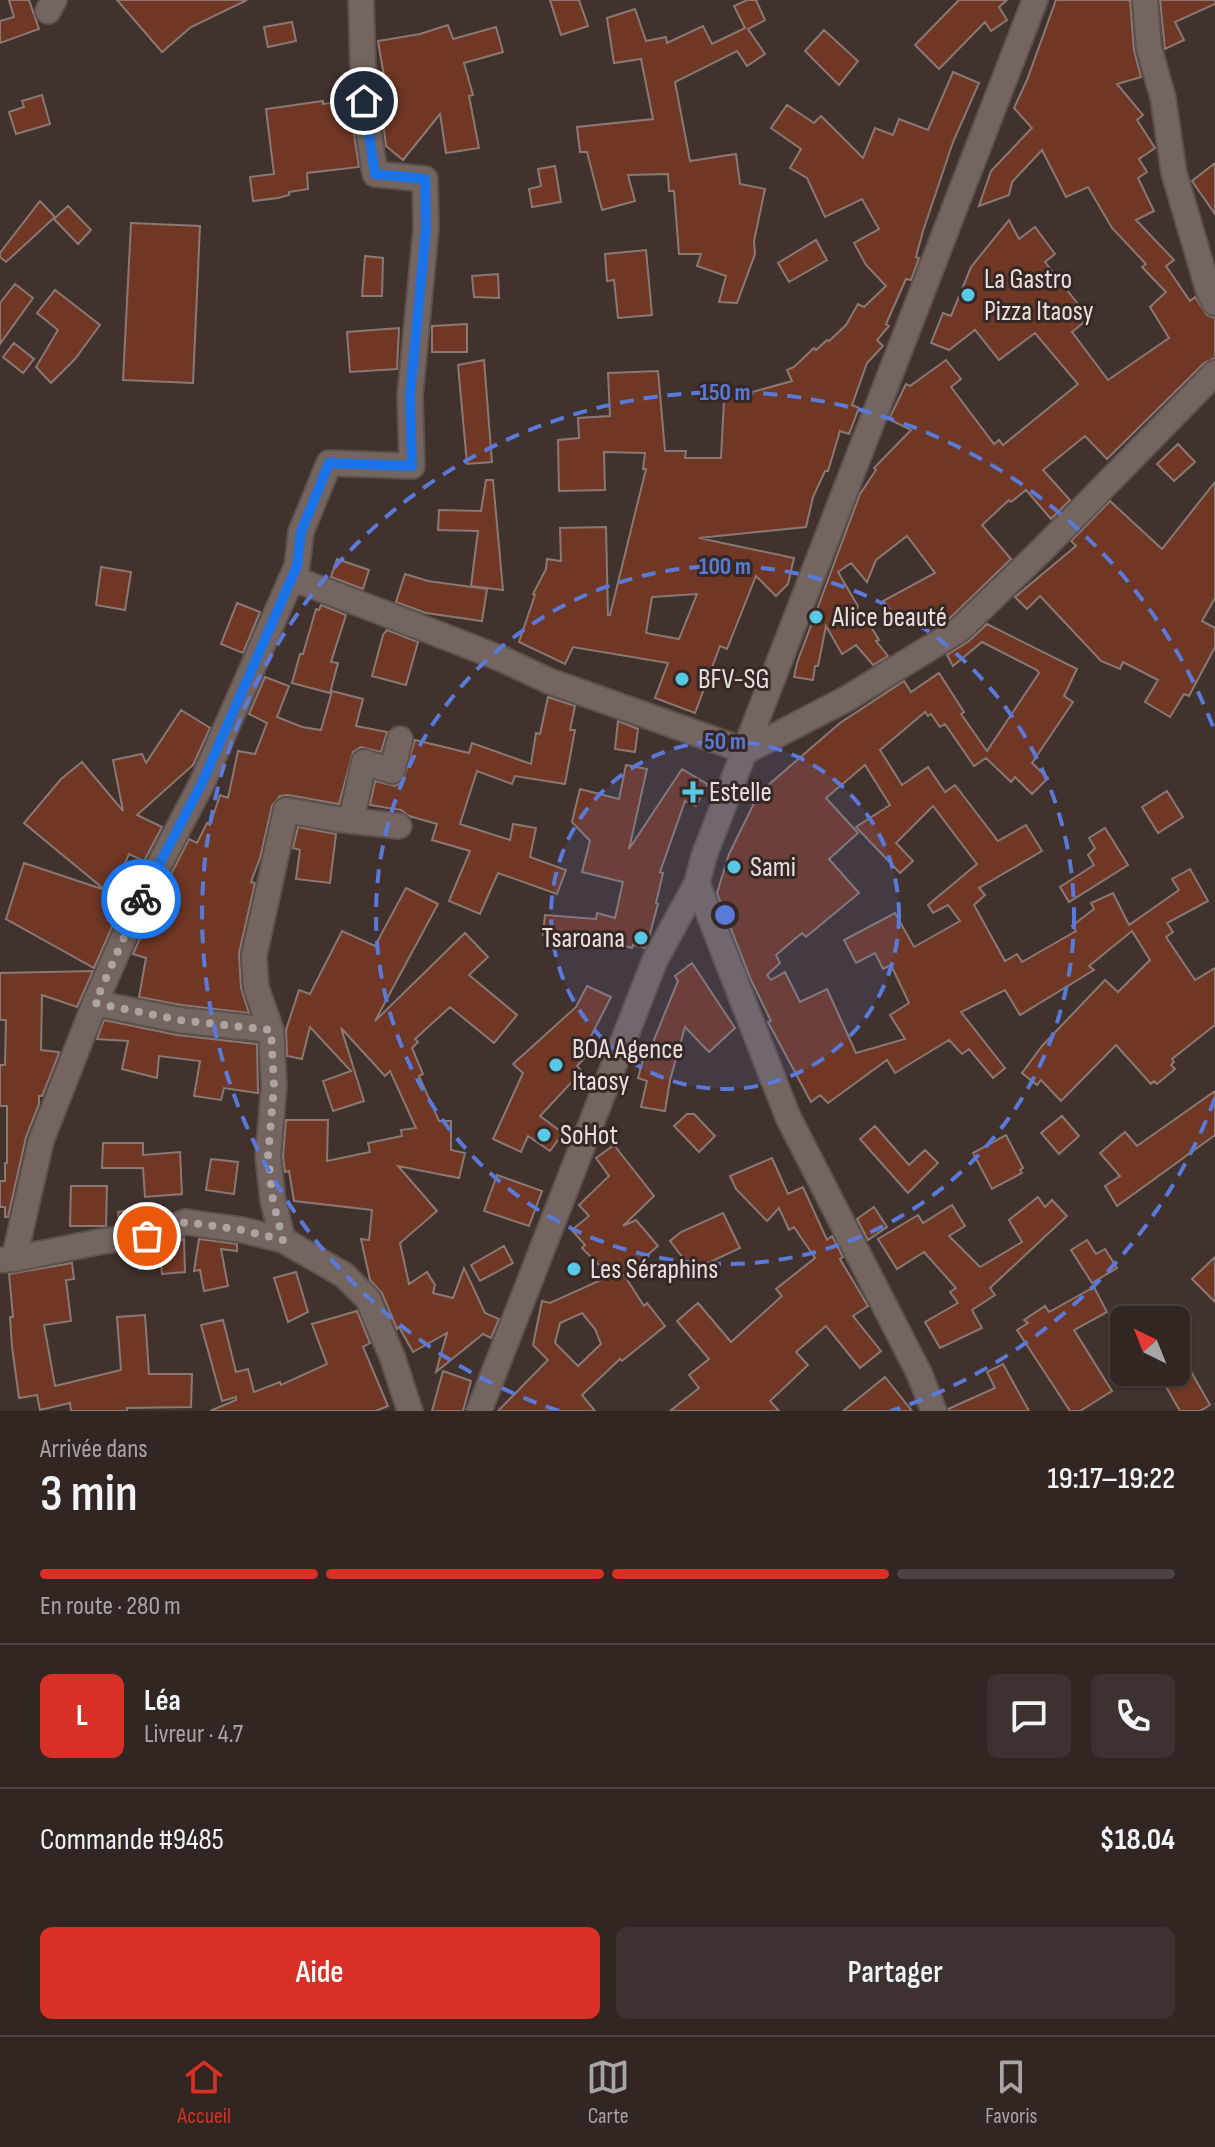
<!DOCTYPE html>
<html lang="fr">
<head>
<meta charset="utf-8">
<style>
  body { margin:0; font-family:"Sofia Sans Condensed",sans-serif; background:#3d322f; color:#f1f3f6; height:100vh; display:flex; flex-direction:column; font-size:30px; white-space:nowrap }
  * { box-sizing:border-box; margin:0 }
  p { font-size:26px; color:#a8a5a5 }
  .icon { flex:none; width:44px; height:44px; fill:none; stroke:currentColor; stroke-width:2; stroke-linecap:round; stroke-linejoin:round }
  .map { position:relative; height:1411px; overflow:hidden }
  .panel { display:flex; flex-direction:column; background:#312622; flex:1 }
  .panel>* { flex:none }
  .needle { width:52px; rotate:317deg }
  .buttons { position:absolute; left:1110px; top:1306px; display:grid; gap:16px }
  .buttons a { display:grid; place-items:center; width:80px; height:80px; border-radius:12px; background:#312622; box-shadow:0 2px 6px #0004,0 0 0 2px #4c4340; font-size:40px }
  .pin { position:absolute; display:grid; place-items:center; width:68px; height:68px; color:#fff; margin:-34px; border:4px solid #fff; border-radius:50%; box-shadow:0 2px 8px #0007 }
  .courier { position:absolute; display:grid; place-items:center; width:80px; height:80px; margin:-40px; border:6px solid #1a73e8; border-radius:50%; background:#fff; color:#222; box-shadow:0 2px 10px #0007 }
  .headline em { font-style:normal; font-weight:600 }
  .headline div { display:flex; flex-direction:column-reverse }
  .headline { display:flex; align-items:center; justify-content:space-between; height:136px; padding:0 40px }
  h1 { font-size:52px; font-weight:600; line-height:60px }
  .bar { display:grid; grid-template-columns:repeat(4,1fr); gap:12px 8px; align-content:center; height:96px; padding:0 40px }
  .bar i { height:10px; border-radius:6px; background:#4c4340 }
  .bar .active { background:#d93025 }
  .bar p { grid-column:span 4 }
  .line { display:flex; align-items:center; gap:20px; padding:0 40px; border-top:2px solid #4c4340 }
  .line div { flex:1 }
  .round { display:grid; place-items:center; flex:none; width:84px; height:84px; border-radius:12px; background:#3d322f }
  .primary-button { display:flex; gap:16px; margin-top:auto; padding:16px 40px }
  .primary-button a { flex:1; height:92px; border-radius:12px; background:#d93025; color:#fff; font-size:32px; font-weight:600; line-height:92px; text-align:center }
  .primary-button a+a { background:#3d322f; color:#f1f3f6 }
  .tab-bar { display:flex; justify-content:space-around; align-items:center; height:112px; border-top:2px solid #4c4340; background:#312622; font-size:22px; color:#a8a5a5 }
  .tab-bar a { display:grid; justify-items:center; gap:4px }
  .tab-bar .active { color:#d93025 }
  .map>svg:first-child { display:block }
  .building { fill:#703725; stroke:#897873; stroke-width:2; fill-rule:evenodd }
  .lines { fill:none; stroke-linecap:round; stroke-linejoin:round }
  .minor-casing { stroke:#5d514e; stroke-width:28 }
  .minor { stroke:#756560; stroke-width:24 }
  .done { stroke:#aea3a0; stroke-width:8; stroke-dasharray:0 14.4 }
  .route { stroke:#1a73e8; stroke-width:10 }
  .ring { fill:none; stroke:#5a7ada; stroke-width:4; stroke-dasharray:14 10 }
  .poi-dot { fill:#59c8e5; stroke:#362824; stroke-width:3 }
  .labels { text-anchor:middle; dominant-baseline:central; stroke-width:6; stroke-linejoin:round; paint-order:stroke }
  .poi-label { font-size:28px; fill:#e9e0dd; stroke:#362824; text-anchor:start }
  .centre { fill:#5a7ada; stroke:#362824; stroke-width:4 }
  .ring-label { font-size:24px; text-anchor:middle; font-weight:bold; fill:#5a7ada; stroke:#362824; stroke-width:6; stroke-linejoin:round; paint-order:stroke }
</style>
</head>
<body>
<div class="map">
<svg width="1215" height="1411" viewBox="0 0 1215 1411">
  <rect width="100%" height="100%" fill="#41322e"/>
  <path class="building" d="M9 0H29L39 29 0 43V21L14 17Z
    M117 0H247L191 27 162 52Z
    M550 0H579L588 26 561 35Z
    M747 0H756L765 20 748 29 765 54 747 66 737 51 675 82 690 161 736 154 740 184 765 189 754 241 755 254 737 303 719 302 726 276 697 266 701 254H679L674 191H669L668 174 628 175 635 201 602 210 587 152H580L577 127 653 119 641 59 614 63 607 18 635 9 646 41 666 37 667 43 703 26 712 44 745 28 734 6Z
    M959 0H1007L999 7 1007 20 991 31 985 22 939 69 915 45Z
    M1056 0H1130L1134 50 1141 77 1117 84 1143 115 1137 120 1155 148 1139 159 1147 172 1138 178 1154 211 1136 220 1174 260 1166 266 1190 301 1195 297 1207 315 1215 318V358L1204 363 1107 459 1085 436 1043 470 1070 500 1051 519 1026 490 1011 502 1009 500 982 525 1011 559 950 618 933 628 930 622 923 626 918 618 904 626 883 601 935 573 907 536 876 560 867 582 851 563 838 572 858 606 854 617 862 612 879 640 876 641 888 656 873 665 856 645 842 654 826 626 818 666H815L813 680 794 677 797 663 860 494 876 470 874 468 911 430 889 419 906 384 910 386 946 360 961 379 951 387 994 444 999 440 1003 445 1078 384 1035 333 999 360 975 330 949 350 931 343 943 313 951 316 971 267 1009 220 1019 239 1035 227 1055 254 1045 262 1089 318 1072 332 1108 380 1169 338 1150 307 1166 292 1142 267 1146 264 1112 228 1088 187 1066 197 1042 150 1012 182 1009 195 979 206 991 171 1032 128 1014 108 1027 80Z
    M1160 0H1215V4L1175 22 1184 40 1165 49Z
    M292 22 296 41 268 47 264 27Z
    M448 25 453 39 496 27 503 52 464 63 473 95 469 96 479 148 446 153 440 114 403 160 386 146 378 83 385 82 378 41 420 34Z
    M824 30 858 61 839 85 805 51Z
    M953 72 979 83 953 142 923 231 916 257 919 258 911 280 906 279 886 324 889 326 877 340 883 346 867 363 852 405 859 408 849 434 840 431 828 471H825L813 497 806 527 699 538 794 558 788 584 776 596 756 576 727 649 720 646 695 713 655 698 668 663 573 647 565 664 519 642 535 595 533 594 546 569 547 559 561 561 560 528 606 527 608 615H610L646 469H643L645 453 604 452 605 490 559 491 558 440 579 438 578 418 610 416 608 373 658 371 665 451H686L685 458H721L724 400 792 381 787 370 794 367 814 348 816 350 827 340 829 341 846 325 858 304 864 307 886 286 866 265 854 243 879 229 862 199 825 217 807 178 790 168 801 149 771 128 787 105 814 123 821 116 863 158 875 128 893 135 899 119 928 130ZM697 594 679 639 646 633 652 597Z
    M42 95 50 124 16 134 9 112 24 107 22 101Z
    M323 101V104L349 101 359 167 307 173 308 189 289 192V195L278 198 253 201 250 177 274 174 266 109Z
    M1215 163V214L1192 181Z
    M555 166 561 202 532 207 529 189 541 186 538 169Z
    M40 201 55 217 6 262 0 257V253Z
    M68 206 91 230 78 244 54 219Z
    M131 223 200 226 193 383 123 380Z
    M816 240 827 260 789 282 778 263Z
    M646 250 652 315 618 318 614 280 607 281 605 254Z
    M365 256 383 258 382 296H362Z
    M498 274 499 298 474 297 472 276Z
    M15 284 33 298 0 344V303Z
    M55 290 100 325 75 359 51 383 36 367 58 330 37 313Z
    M467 324V352H432V326Z
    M399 328 397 369 350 372 347 332Z
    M14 343 34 359 23 373 3 357Z
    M484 360 492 462 467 464 458 365Z
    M1178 444 1195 462 1174 481 1157 464Z
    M486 480H493L503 590 471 586 478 531 438 530 439 510 481 511Z
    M1215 482V598L1202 621 1215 628V647L1189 696 1184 694 1170 717 1145 702 1158 680 1123 662 1120 669 1101 661 1040 596 1027 609 1015 597 1076 546 1071 541 1110 501 1162 549Z
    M337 559 369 570 363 589 331 577Z
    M101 567 131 572 125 610 96 605Z
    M405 574 428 581 487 589 482 621 426 613 396 602Z
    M237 603 260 612 243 653 221 644Z
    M321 605 346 615 331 662 338 663 330 693 292 683 300 654H303L316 609 319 610Z
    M987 624 1077 669 1064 696 1073 702 1032 763 1048 778 1032 794 1015 777 1011 782 986 758 974 766 945 724 940 727 931 714 928 716 925 712 880 750 902 785 928 767 945 792 955 785 998 841 1026 825 1042 851 979 888 985 895 974 905 1005 961 1017 954 1022 962 1076 931 1072 926 1094 909 1091 903 1113 893 1129 925 1179 890 1172 879 1190 869 1208 901 1167 923 1173 932 1166 937 1195 980 1215 968V1025L1172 1059 1174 1062 1171 1065 1175 1069 1157 1084 1154 1081 1151 1084 1116 1045 1061 1101 1041 1080 1037 1085 1022 1073 1042 1046 1105 980 1118 992 1150 960 1132 931 1089 966 1094 970 1020 1015 1005 990 961 1012 1005 1068 993 1078 969 1049 962 1054 949 1040 895 1073 887 1060 828 1103 820 1095 811 1102 768 1022 771 1021 751 980 717 893 729 854 759 793 840 723 904 681 911 692 939 673 964 712 961 714 987 751 1039 673 1037 670 982 642 953 666 947 655 969 641ZM865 765 890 805 856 827 900 873 913 861 896 843 933 806 977 864 928 905 933 913 948 905 960 921 914 947 895 913 844 940 856 963 875 953 883 969 891 965 909 1003 890 1015 905 1039 856 1053 827 989 800 1002 785 972 771 980 767 975 780 963 776 955 802 933 806 937 859 893 829 859 858 833 826 798Z
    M387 630 418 642 406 685 372 676 383 635Z
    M265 677 289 686 277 717 302 727 321 730 332 691 363 699 356 726 387 732 381 752 361 747 353 752 339 804 288 795 280 796 272 806 260 858 251 882 255 883 239 953 241 988 249 1013 181 1005 139 997 146 958 133 954 150 915 189 839 197 843 207 823 210 825 220 795 228 798 238 751 255 754 267 723 249 714Z
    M548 697 575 706 570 730H575L565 784 515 776 512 784 477 771 460 824 510 840 513 824 536 828 530 857 566 870 557 894 498 873 480 914 449 901 470 851 432 840 437 824 409 816 401 810 370 805 375 781 395 786 403 781 415 740 469 753 472 743 531 764 536 733 540 734Z
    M181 710 210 728 193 765 137 815 162 827 144 861 129 854 112 892 125 897 94 968 6 919 24 863 105 890 24 823 61 779 82 762 123 811 113 760 142 754 146 763Z
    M618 721 638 729 635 752 615 749Z
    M626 765 647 769 629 849 682 769 707 784 696 806 685 801 660 872 663 873 656 903 658 904 648 941 645 948 633 945 632 948 590 937 589 939 543 935 545 915 596 919 597 913 615 918 623 882 582 872 590 841 572 822 580 789 619 799Z
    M1167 791 1183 817 1158 833 1142 807Z
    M298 827 336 834 330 883 296 879 300 850 293 848Z
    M1105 828 1128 865 1069 902 1060 887 1094 865 1088 855 1095 848 1089 838Z
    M406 888 438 904 375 1021 465 933 488 957 469 975 517 1015 494 1043 450 1007 415 1039 418 1042 412 1048 423 1074 419 1076 439 1121H451V1150L465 1153 459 1178 398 1166 437 1211 400 1243 409 1284 427 1272 435 1285 433 1293 453 1298 464 1268 485 1313 499 1319 491 1338 483 1334 436 1372 447 1333 413 1352 399 1327 397 1329 382 1293 370 1280 361 1239 369 1240 372 1210 294 1201 289 1171 285 1172 283 1156 286 1120H328L327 1161 370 1152 368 1143 402 1136 401 1130 416 1128 390 1071 385 1076 341 1028 364 1101 333 1111 323 1081 351 1071 310 1027 302 1059 287 1056 286 1030 299 990 310 994 342 931 375 946Z
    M692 963 735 1028 709 1052 685 1027 670 1080 665 1111 641 1107 647 1081 638 1078 644 1056 647 1057 678 981 675 976Z
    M93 971 77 1007 42 995 41 1050 59 1052 58 1056 42 1096H39V1104L26 1137 8 1217H5V1207H0V1181H5V1163H7V1106H0V1065H5L6 1020H0V973Z
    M587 986 611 997 586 1046 591 1051 577 1066 582 1071 540 1116 563 1133 550 1151 528 1136 521 1152 493 1139 523 1073 513 1064 576 1007Z
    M104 1020 177 1035 257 1044 258 1093 224 1088 221 1100 194 1096 200 1061 159 1056 157 1078 122 1069 128 1041 97 1039Z
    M1215 1091V1135L1117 1206 1105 1186 1120 1176 1100 1153 1125 1132 1137 1146Z
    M687 1114H694L715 1136 699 1152 674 1126Z
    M1062 1116 1079 1136 1059 1154 1041 1133Z
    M875 1126 909 1165 925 1150 938 1163 908 1193 860 1139Z
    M1006 1135 1023 1168 1020 1170 1022 1173 992 1189 973 1153Z
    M103 1143H143V1155L180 1152 182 1194 145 1197 143 1168H102Z
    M614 1145 654 1196 623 1226 636 1220 658 1246 624 1275 644 1306 647 1303 665 1326 622 1361 620 1359 582 1395 595 1411H498L548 1360 533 1345 542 1301 550 1303 610 1276 582 1248 585 1245 572 1230 589 1216 579 1205 609 1176 596 1158ZM582 1313 595 1329 601 1344 578 1366 555 1343 560 1323Z
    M772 1158 788 1194 803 1187 827 1240 832 1236 843 1257 840 1259 868 1306 853 1316 881 1351 860 1368 826 1326 796 1352 808 1365 770 1401 779 1411H670L699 1388 689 1375 709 1359 677 1321 698 1303 731 1342 782 1296 776 1289 815 1258 794 1227 789 1230 779 1208 767 1221 736 1189 730 1176Z
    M211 1159 238 1162 234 1194 206 1190Z
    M497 1175 542 1191 529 1226 484 1211Z
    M71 1186H107L106 1226H70Z
    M1038 1197 1045 1207 1052 1200 1067 1216 990 1288 995 1295 972 1310 982 1328 940 1348 925 1322 958 1303 950 1292 956 1288 924 1252 897 1269 878 1239 918 1215 923 1223 952 1205 965 1226 949 1236 980 1267 1022 1242 1009 1220Z
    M874 1207 887 1227 868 1240 857 1219Z
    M137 1208 139 1222 120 1224 118 1212Z
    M723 1213 740 1248 712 1261 695 1274 670 1241 681 1232Z
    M184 1239 185 1272 162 1274 161 1265 139 1269 137 1252 152 1250Z
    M199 1239 237 1244V1251L221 1249 228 1286 204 1291 200 1270 194 1271Z
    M1087 1240 1096 1254 1105 1249 1117 1268 1092 1283 1071 1250Z
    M504 1246 513 1263 480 1281 471 1265Z
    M1215 1257V1302L1192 1279Z
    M72 1263 74 1279 66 1280 71 1321 44 1325 55 1386 121 1370 117 1317 145 1315 149 1374H192L191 1407 127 1408V1411H71L70 1403 40 1410 37 1395 19 1398 12 1347 10 1317H13L9 1274Z
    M296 1272 308 1312 288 1322 274 1278Z
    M1094 1287 1107 1312 1074 1330 1112 1391 1080 1411H1070L1017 1330 1028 1323 1024 1320 1045 1306 1049 1312Z
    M357 1311 370 1343 363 1347 388 1406 376 1411H210L236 1400V1397L222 1401 201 1325 223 1320 236 1372 248 1369 254 1392 280 1382 281 1385 327 1364 312 1324Z
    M1003 1364 1029 1411H949L948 1409 995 1388 987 1372Z
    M1189 1368 1210 1405 1200 1411H1180L1164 1383Z
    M443 1371 471 1381 463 1411H432Z
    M885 1377 912 1411H843Z"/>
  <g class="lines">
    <g class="minor-casing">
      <path id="minor" d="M1145 0 1149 48 1163 98 1174 173 1209 292 1215 303
        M48 11 54 0
        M290 581 305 583 389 615 502 659 549 681 746 751 848 698 959 630 1041 551 1215 373
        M351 821 364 762 392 771 400 739
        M697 883 788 1117 919 1373 934 1411
        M95 1003 179 1020 271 1030 274 1086 268 1156 273 1201 283 1240
        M271 1030 256 987 254 956 286 810 336 819 399 826
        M14 1259 103 1241 147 1236 186 1222 242 1230 283 1240 344 1275 368 1299 393 1359 410 1411
        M0 1260 14 1259 41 1141 95 1003 136 909 202 783 297 566 301 532 329 463 412 466 410 396 426 228 425 179 375 174 364 101 361 0
        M479 1411 655 960 697 883 704 856 1035 0"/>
    </g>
    <use href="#minor" class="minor"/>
  </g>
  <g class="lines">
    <path class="done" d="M141 899 95 1003 179 1020 271 1030 274 1086 268 1156 273 1201 283 1240 242 1230 186 1222 147 1236"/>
    <path class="route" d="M141 899 202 783 297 566 301 532 329 463 412 466 410 396 426 228 425 179 375 174 364 101"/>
  </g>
  <circle cx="725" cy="915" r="174" fill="#5a7ada" fill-opacity=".12"/>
  <g class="ring">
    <circle cx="725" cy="915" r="174"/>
    <circle cx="725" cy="915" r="349"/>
    <path d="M1215 1098A523 523 0 0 1 891 1411M559 1411A523 523 0 1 1 1215 732"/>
  </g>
  <g class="poi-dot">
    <circle cx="968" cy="295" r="8"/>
    <circle cx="816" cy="617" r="8"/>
    <circle cx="682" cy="679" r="8"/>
    <path d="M689 780h8v8h8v8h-8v8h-8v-8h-8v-8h8z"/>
    <circle cx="734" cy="867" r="8"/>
    <circle cx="641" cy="938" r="8"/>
    <circle cx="556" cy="1065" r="8"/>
    <circle cx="544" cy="1135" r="8"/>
    <circle cx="574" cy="1269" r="8"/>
  </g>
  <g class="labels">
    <g class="poi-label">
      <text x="984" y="279">La Gastro<tspan x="984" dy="32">Pizza Itaosy</tspan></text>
      <text x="832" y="617">Alice beauté</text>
      <text x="698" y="679">BFV-SG</text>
      <text x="709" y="792">Estelle</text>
      <text x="750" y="867">Sami</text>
      <text x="625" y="938" text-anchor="end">Tsaroana</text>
      <text x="572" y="1049">BOA Agence<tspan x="572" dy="32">Itaosy</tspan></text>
      <text x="560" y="1135">SoHot</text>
      <text x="590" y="1269">Les Séraphins</text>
    </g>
  </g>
  <circle cx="725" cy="915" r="12" class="centre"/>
  <g class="ring-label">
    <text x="725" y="400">150 m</text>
    <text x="725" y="574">100 m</text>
    <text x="725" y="749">50 m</text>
  </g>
</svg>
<div class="buttons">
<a><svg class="needle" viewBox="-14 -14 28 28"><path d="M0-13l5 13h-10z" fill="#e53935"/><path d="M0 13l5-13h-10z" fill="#a8a5a5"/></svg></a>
</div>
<div class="pin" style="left:147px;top:1236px;background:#ea580c"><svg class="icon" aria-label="bag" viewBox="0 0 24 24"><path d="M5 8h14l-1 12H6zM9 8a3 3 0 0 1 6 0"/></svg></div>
<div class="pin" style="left:364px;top:101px;background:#1f2937"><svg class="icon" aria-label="home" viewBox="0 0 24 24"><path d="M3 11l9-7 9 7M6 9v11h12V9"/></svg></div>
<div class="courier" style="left:141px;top:899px"><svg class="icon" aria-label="bike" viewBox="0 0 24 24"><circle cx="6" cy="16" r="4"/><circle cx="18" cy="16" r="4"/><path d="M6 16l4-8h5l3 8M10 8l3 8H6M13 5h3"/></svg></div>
</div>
<section class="panel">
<div class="headline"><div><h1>3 min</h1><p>Arrivée dans</p></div><em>19:17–19:22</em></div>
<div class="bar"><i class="active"></i><i class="active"></i><i class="active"></i><i></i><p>En route · 280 m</p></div>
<div class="line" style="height:144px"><b class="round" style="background:#d93025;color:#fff">L</b><div><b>Léa</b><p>Livreur · 4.7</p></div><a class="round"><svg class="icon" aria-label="chat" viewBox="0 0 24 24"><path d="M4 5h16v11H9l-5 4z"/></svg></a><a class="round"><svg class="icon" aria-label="phone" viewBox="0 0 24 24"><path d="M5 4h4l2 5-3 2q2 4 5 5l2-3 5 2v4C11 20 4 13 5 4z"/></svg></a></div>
<div class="line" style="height:104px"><div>Commande #9485</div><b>$18.04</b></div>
<div class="primary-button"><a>Aide</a><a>Partager</a></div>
</section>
<nav class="tab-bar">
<a class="active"><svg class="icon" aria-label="home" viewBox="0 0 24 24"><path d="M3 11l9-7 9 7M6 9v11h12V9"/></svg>Accueil</a>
<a><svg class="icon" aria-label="map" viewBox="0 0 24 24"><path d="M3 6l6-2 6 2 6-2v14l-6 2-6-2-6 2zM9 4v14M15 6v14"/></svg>Carte</a>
<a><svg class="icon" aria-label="saved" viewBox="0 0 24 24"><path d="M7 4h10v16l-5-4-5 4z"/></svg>Favoris</a>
</nav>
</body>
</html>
